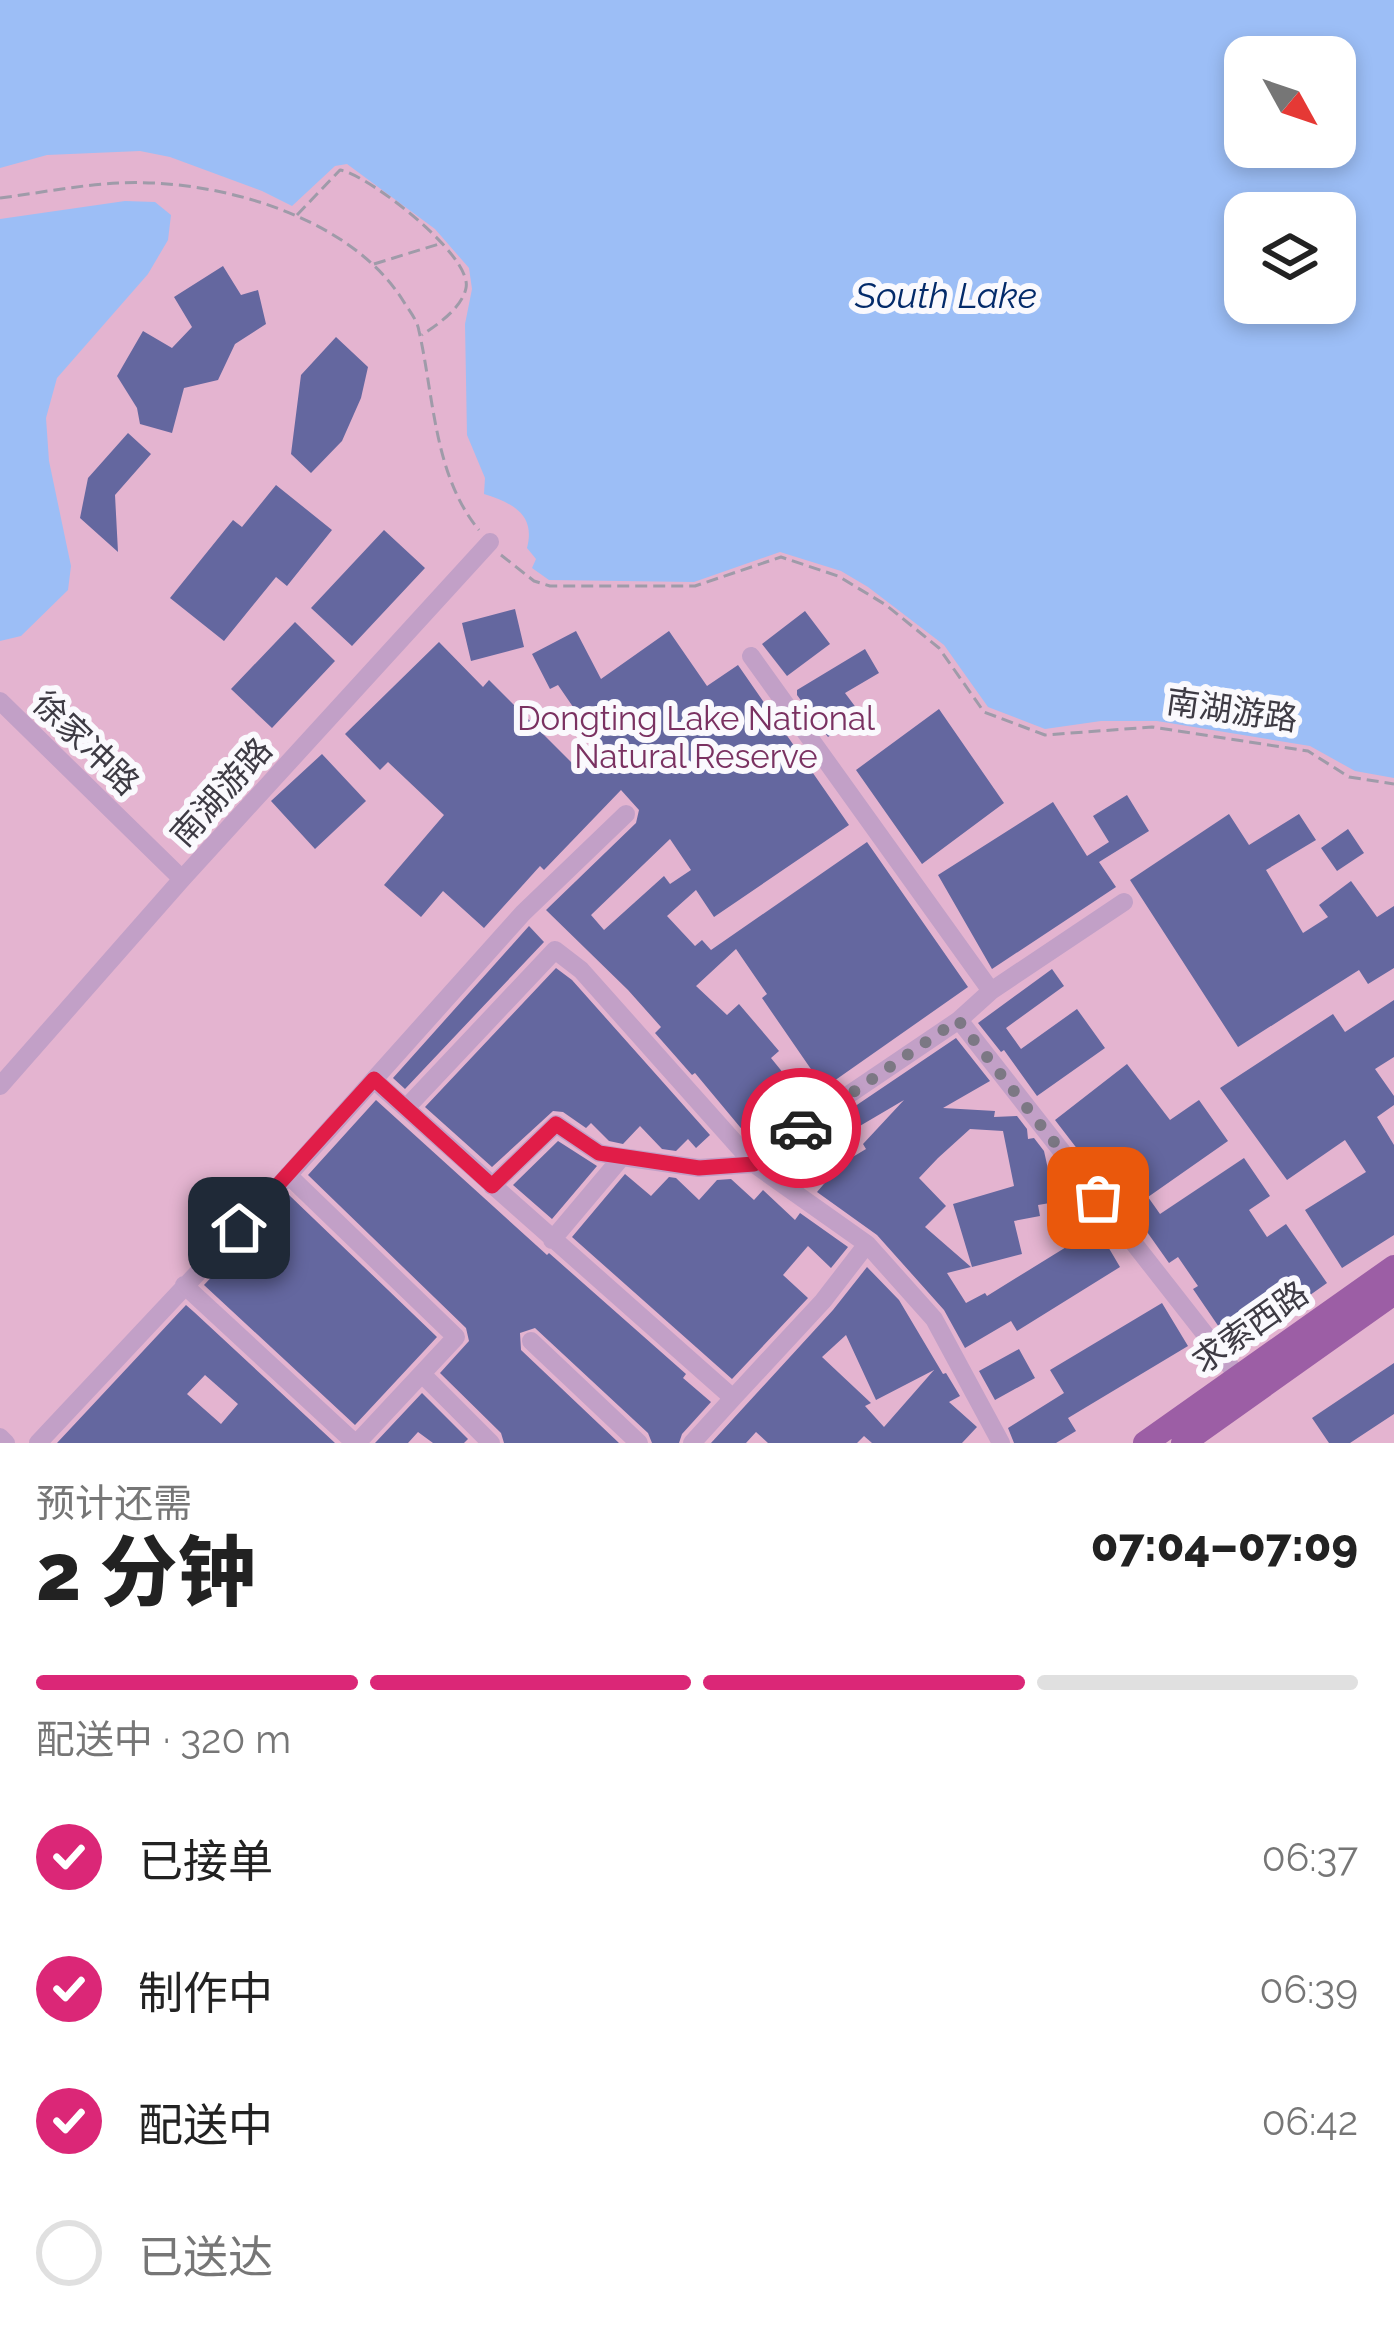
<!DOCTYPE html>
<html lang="zh">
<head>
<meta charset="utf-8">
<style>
  body { margin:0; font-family:Raleway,"Noto Sans SC",sans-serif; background:#f6f6f6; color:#222; height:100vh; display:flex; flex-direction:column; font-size:45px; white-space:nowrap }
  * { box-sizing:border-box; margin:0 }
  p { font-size:39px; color:#767676 }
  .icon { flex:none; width:66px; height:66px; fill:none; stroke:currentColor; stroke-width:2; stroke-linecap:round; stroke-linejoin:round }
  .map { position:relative; height:1443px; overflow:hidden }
  .drawer { display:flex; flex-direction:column; background:#fff; flex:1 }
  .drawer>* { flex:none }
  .needle { width:78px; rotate:130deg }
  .buttons { position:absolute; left:1224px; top:36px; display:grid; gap:24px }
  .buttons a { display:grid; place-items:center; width:132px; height:132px; border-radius:24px; background:#fff; box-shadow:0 6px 18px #0003; font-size:60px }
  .pin { position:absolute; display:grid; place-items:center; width:102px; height:102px; color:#fff; margin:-51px; border-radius:24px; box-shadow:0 6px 18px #0006 }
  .courier { position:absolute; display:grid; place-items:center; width:120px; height:120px; margin:-60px; border:9px solid #e11d48; border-radius:50%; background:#fff; color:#222; box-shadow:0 3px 15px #0007 }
  .overview em { font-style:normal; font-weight:800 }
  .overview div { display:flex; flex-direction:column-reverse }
  .overview { display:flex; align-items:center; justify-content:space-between; height:204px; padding:0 36px }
  h1 { font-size:78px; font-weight:800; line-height:90px }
  .bar { display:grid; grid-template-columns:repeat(4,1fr); gap:18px 12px; align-content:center; height:144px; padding:0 36px }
  .bar i { height:15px; border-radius:9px; background:#e0e0e0 }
  .bar .selected { background:#db2777 }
  .bar p { grid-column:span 4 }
  ol { padding:0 36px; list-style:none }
  li { display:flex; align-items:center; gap:36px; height:132px }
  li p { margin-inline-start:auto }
  li .icon { padding:12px; border-radius:50%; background:#db2777; color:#fff; stroke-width:4 }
  li:last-child { color:#767676 }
  li i { width:66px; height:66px; border:6px solid #e0e0e0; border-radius:50% }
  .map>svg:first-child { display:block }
  .green { fill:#e4b4d0; fill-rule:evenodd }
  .water { fill:#9cbef6; fill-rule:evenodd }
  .building { fill:#64679f; fill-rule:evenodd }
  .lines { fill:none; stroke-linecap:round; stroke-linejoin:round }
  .path { stroke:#9f9ba9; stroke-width:3; stroke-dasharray:12 6; stroke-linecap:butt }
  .minor { stroke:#c2a0c7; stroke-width:18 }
  .major { stroke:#9c5ea5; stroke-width:24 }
  .done { stroke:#7c7884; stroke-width:12; stroke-dasharray:0 21.6 }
  .route { stroke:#e11d48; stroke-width:15 }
  .labels { text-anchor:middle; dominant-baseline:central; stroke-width:12; stroke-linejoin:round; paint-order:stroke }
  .street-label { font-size:33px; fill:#3e3b44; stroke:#faf9fd }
  .park-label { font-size:33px; fill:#7a3161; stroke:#faf9fd }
  .water-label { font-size:36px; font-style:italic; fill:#042b6a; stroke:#faf9fd }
</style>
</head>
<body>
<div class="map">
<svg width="1394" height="1443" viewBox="0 0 1394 1443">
  <rect width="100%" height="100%" fill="#efe9fc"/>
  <path class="green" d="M0 0H1394V1443H0ZM1245 57H1335V147H1245ZM1245 213H1335V303H1245Z"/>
  <path class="water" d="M0 0H1394V778L1355 771 1310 746 1157 721H1101L1045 729 988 707 944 645 868 587 841 571 780 552 694 582 549 580 532 568 536 559 527 548C536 514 512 503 484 494L485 478 467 435 465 324 472 289 469 268 435 229 347 164 335 166 292 206 262 191 170 157 140 151 47 155 0 168ZM1245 57H1335V147H1245ZM1245 213H1335V303H1245Z
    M125 201 155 202 171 215 168 240 148 274 57 378 46 418 49 461 71 566 68 590 21 636 0 641V219Z"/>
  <path class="building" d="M223 266 241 295 258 290 266 324 235 344 218 380 184 388 172 433 140 424 137 408 117 376 143 331 172 348 192 327 174 297Z
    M336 337 368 367 361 398 342 441 311 473 291 454 301 375Z
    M128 433 151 454 115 495 118 552 80 518 88 478Z
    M276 485 332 530 287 586 276 577 224 641 170 598 233 520 242 527Z
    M384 530 425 568 352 646 311 608Z
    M515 609 524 647 471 661 462 623Z
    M805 611 830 644 787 676 762 644Z
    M295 622 335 661 272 728 231 689Z
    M576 631 601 679 669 631 707 686 738 665 849 825 714 917 696 890 667 916 695 946 702 940 711 950 867 842 968 987 824 1088 762 998 767 994 736 949 696 986 727 1015 739 1004 779 1051 771 1058 806 1101 756 1136 750 1128 745 1133 695 1073 692 1075 655 1033 661 1027 628 990 546 910 636 823 639 810 621 790 544 870 540 866 484 928 443 891 421 917 384 885 444 815 388 762 380 770 345 734 439 642 483 687 489 680 578 769 582 765 585 769 606 755 558 685 550 689 532 654ZM670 839 691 870 670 884 664 876 604 930 591 915Z
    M865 649 879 673 845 693 860 713 828 737 797 695V690Z
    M939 709 1004 803 922 864 856 770Z
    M322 754 366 801 315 849 271 801Z
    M1127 795 1149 831 1099 862 1116 887 992 969 938 875 1053 802 1087 856 1109 842 1093 816Z
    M1229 814 1249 845 1299 814 1316 840 1266 870 1303 933 1328 917 1319 905 1351 881 1377 917 1394 906V968L1368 984 1359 970 1238 1047 1130 880Z
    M1348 829 1364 853 1337 871 1321 848Z
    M529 926 544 942 405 1089 393 1078Z
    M556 968 572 980 710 1135 696 1148 688 1139 676 1151 662 1149 640 1126 623 1144 609 1141 591 1123 586 1128 563 1112 553 1111 492 1167 425 1107Z
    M1052 969 1064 986 1006 1028 1021 1049 1077 1009 1105 1048 1037 1096 1004 1050 1001 1052 978 1023Z
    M1394 1000V1057L1375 1069 1394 1096V1105L1377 1117 1394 1145V1235L1342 1268 1305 1210 1366 1172 1345 1140 1287 1180 1220 1088 1333 1014 1345 1032Z
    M956 1038 990 1081 943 1108 995 1111 994 1117 1017 1116 1027 1129 1028 1139 1034 1138 1044 1151 1050 1178 1064 1177 1068 1200 1038 1205 1040 1216 1014 1221 1022 1254 972 1267 953 1204 1014 1186 1003 1131 970 1129 938 1158 919 1178 946 1206 925 1227 971 1267 947 1273 966 1303 985 1293 987 1296 1097 1228 1120 1267 1017 1331 1011 1321 965 1348 944 1310 877 1235 817 1192 841 1164 866 1149 863 1144 904 1100 853 1130 842 1115Z
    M1127 1064 1170 1120 1199 1100 1228 1141 1148 1197 1160 1214 1244 1158 1270 1196 1249 1210 1267 1237 1286 1224 1327 1283 1234 1349 1193 1289 1198 1286 1178 1257 1169 1263 1092 1154 1085 1159 1055 1120Z
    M376 1100 547 1255 549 1253 686 1374 683 1378 711 1402 682 1434 679 1443H652L648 1433 535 1328 520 1333 521 1350 619 1443H504L501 1433 440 1373 469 1341 466 1328 308 1175Z
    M827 1126 837 1139 821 1148 830 1155 797 1178 782 1167 779 1162Z
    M558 1141 597 1166 552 1219 513 1185Z
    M625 1174 651 1196 669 1177 676 1178 699 1200 717 1180 731 1179 754 1200 763 1190 795 1220 800 1213 848 1247 831 1268 808 1246 783 1275 808 1298 732 1379 572 1237Z
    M289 1195 437 1337 355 1425 204 1285Z
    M867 1267 899 1300 943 1374 946 1373 960 1396 949 1402 977 1427 962 1443H872L864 1436 857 1443H768L756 1432 746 1443H711L833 1310ZM846 1335 876 1400 934 1370 884 1427 865 1406 871 1403 822 1357Z
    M1162 1303 1188 1346 1068 1418 1076 1431 1056 1443H1014L1008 1428 1064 1393 1050 1370Z
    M186 1305 194 1312 335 1443H57ZM205 1375 238 1404 221 1424 187 1394Z
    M1019 1349 1035 1378 995 1400 979 1371Z
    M1394 1363V1414L1350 1443H1329L1312 1418Z
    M422 1393 468 1439 464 1443H433L418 1432 408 1443H375Z"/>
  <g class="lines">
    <path class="path" d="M0 198C39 193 79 185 118 183 214 178 348 215 402 299 408 309 417 319 419 331 434 397 434 476 479 530
      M297 215 340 170C369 175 473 256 466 288 462 308 437 325 422 335
      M374 264 439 244
      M501 555 534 581 550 586H695L781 557 838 576 886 605 939 648 984 712 1045 735 1152 727 1308 751 1349 777 1394 784"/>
    <path class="minor" d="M751 656 991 991
      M0 701 182 879
      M959 1020 1237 1375
      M374 1080 733 1398 692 1443
      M0 1086 182 879 490 542
      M406 1108 555 950 581 970 754 1164 867 1244 934 1319 1001 1443
      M288 1175 456 1337 357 1443
      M492 1186 556 1124 599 1153 622 1157 699 1168 754 1164 823 1112 959 1020 991 991 1124 902
      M552 1240 622 1157
      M184 1285 355 1443
      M531 1341 639 1443
      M422 1374 491 1443
      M733 1398 823 1301 867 1244
      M0 1437 6 1443
      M38 1443 267 1199 523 913 626 814"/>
    <path class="major" d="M1145 1443 1394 1267
      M1183 1443 1394 1293"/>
  </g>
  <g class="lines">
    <path class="done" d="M801 1128 958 1020 1098 1198"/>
    <path class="route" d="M239 1228 374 1079 492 1186 556 1124 599 1153 699 1168 754 1164 801 1128"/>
  </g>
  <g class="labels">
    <g class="street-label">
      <text transform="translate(1232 710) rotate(8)">南湖游路</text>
      <text transform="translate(86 743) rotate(44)">徐家冲路</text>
      <text transform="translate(221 792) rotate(-48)">南湖游路</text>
      <text transform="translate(1250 1327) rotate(-35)">求索西路</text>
    </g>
    <g class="park-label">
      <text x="696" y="718">Dongting Lake National<tspan x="696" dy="38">Natural Reserve</tspan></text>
    </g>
    <g class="water-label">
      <text x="946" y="295">South Lake</text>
    </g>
  </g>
</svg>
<div class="buttons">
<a><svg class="needle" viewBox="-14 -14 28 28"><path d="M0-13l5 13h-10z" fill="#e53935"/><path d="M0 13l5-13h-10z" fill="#767676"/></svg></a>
<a><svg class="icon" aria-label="layers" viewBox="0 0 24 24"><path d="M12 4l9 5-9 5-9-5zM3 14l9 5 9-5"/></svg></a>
</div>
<div class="pin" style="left:1098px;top:1198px;background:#ea580c"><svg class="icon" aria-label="bag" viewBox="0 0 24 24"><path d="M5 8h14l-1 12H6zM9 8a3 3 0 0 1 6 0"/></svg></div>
<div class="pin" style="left:239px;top:1228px;background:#1f2937"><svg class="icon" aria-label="home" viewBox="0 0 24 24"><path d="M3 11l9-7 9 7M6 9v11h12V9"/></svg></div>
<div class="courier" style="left:801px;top:1128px"><svg class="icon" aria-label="car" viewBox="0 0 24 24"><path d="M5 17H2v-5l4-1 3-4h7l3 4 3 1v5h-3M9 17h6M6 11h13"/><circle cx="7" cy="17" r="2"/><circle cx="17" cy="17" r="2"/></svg></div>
</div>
<section class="drawer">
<div class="overview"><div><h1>2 分钟</h1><p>预计还需</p></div><em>07:04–07:09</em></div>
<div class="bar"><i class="selected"></i><i class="selected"></i><i class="selected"></i><i></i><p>配送中 · 320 m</p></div>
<ol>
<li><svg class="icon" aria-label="check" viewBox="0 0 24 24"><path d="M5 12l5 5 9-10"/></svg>已接单<p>06:37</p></li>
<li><svg class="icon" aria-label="check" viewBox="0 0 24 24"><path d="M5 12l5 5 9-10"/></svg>制作中<p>06:39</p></li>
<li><svg class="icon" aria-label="check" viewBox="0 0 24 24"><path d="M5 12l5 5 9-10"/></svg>配送中<p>06:42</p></li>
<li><i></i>已送达</li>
</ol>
</section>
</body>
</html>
